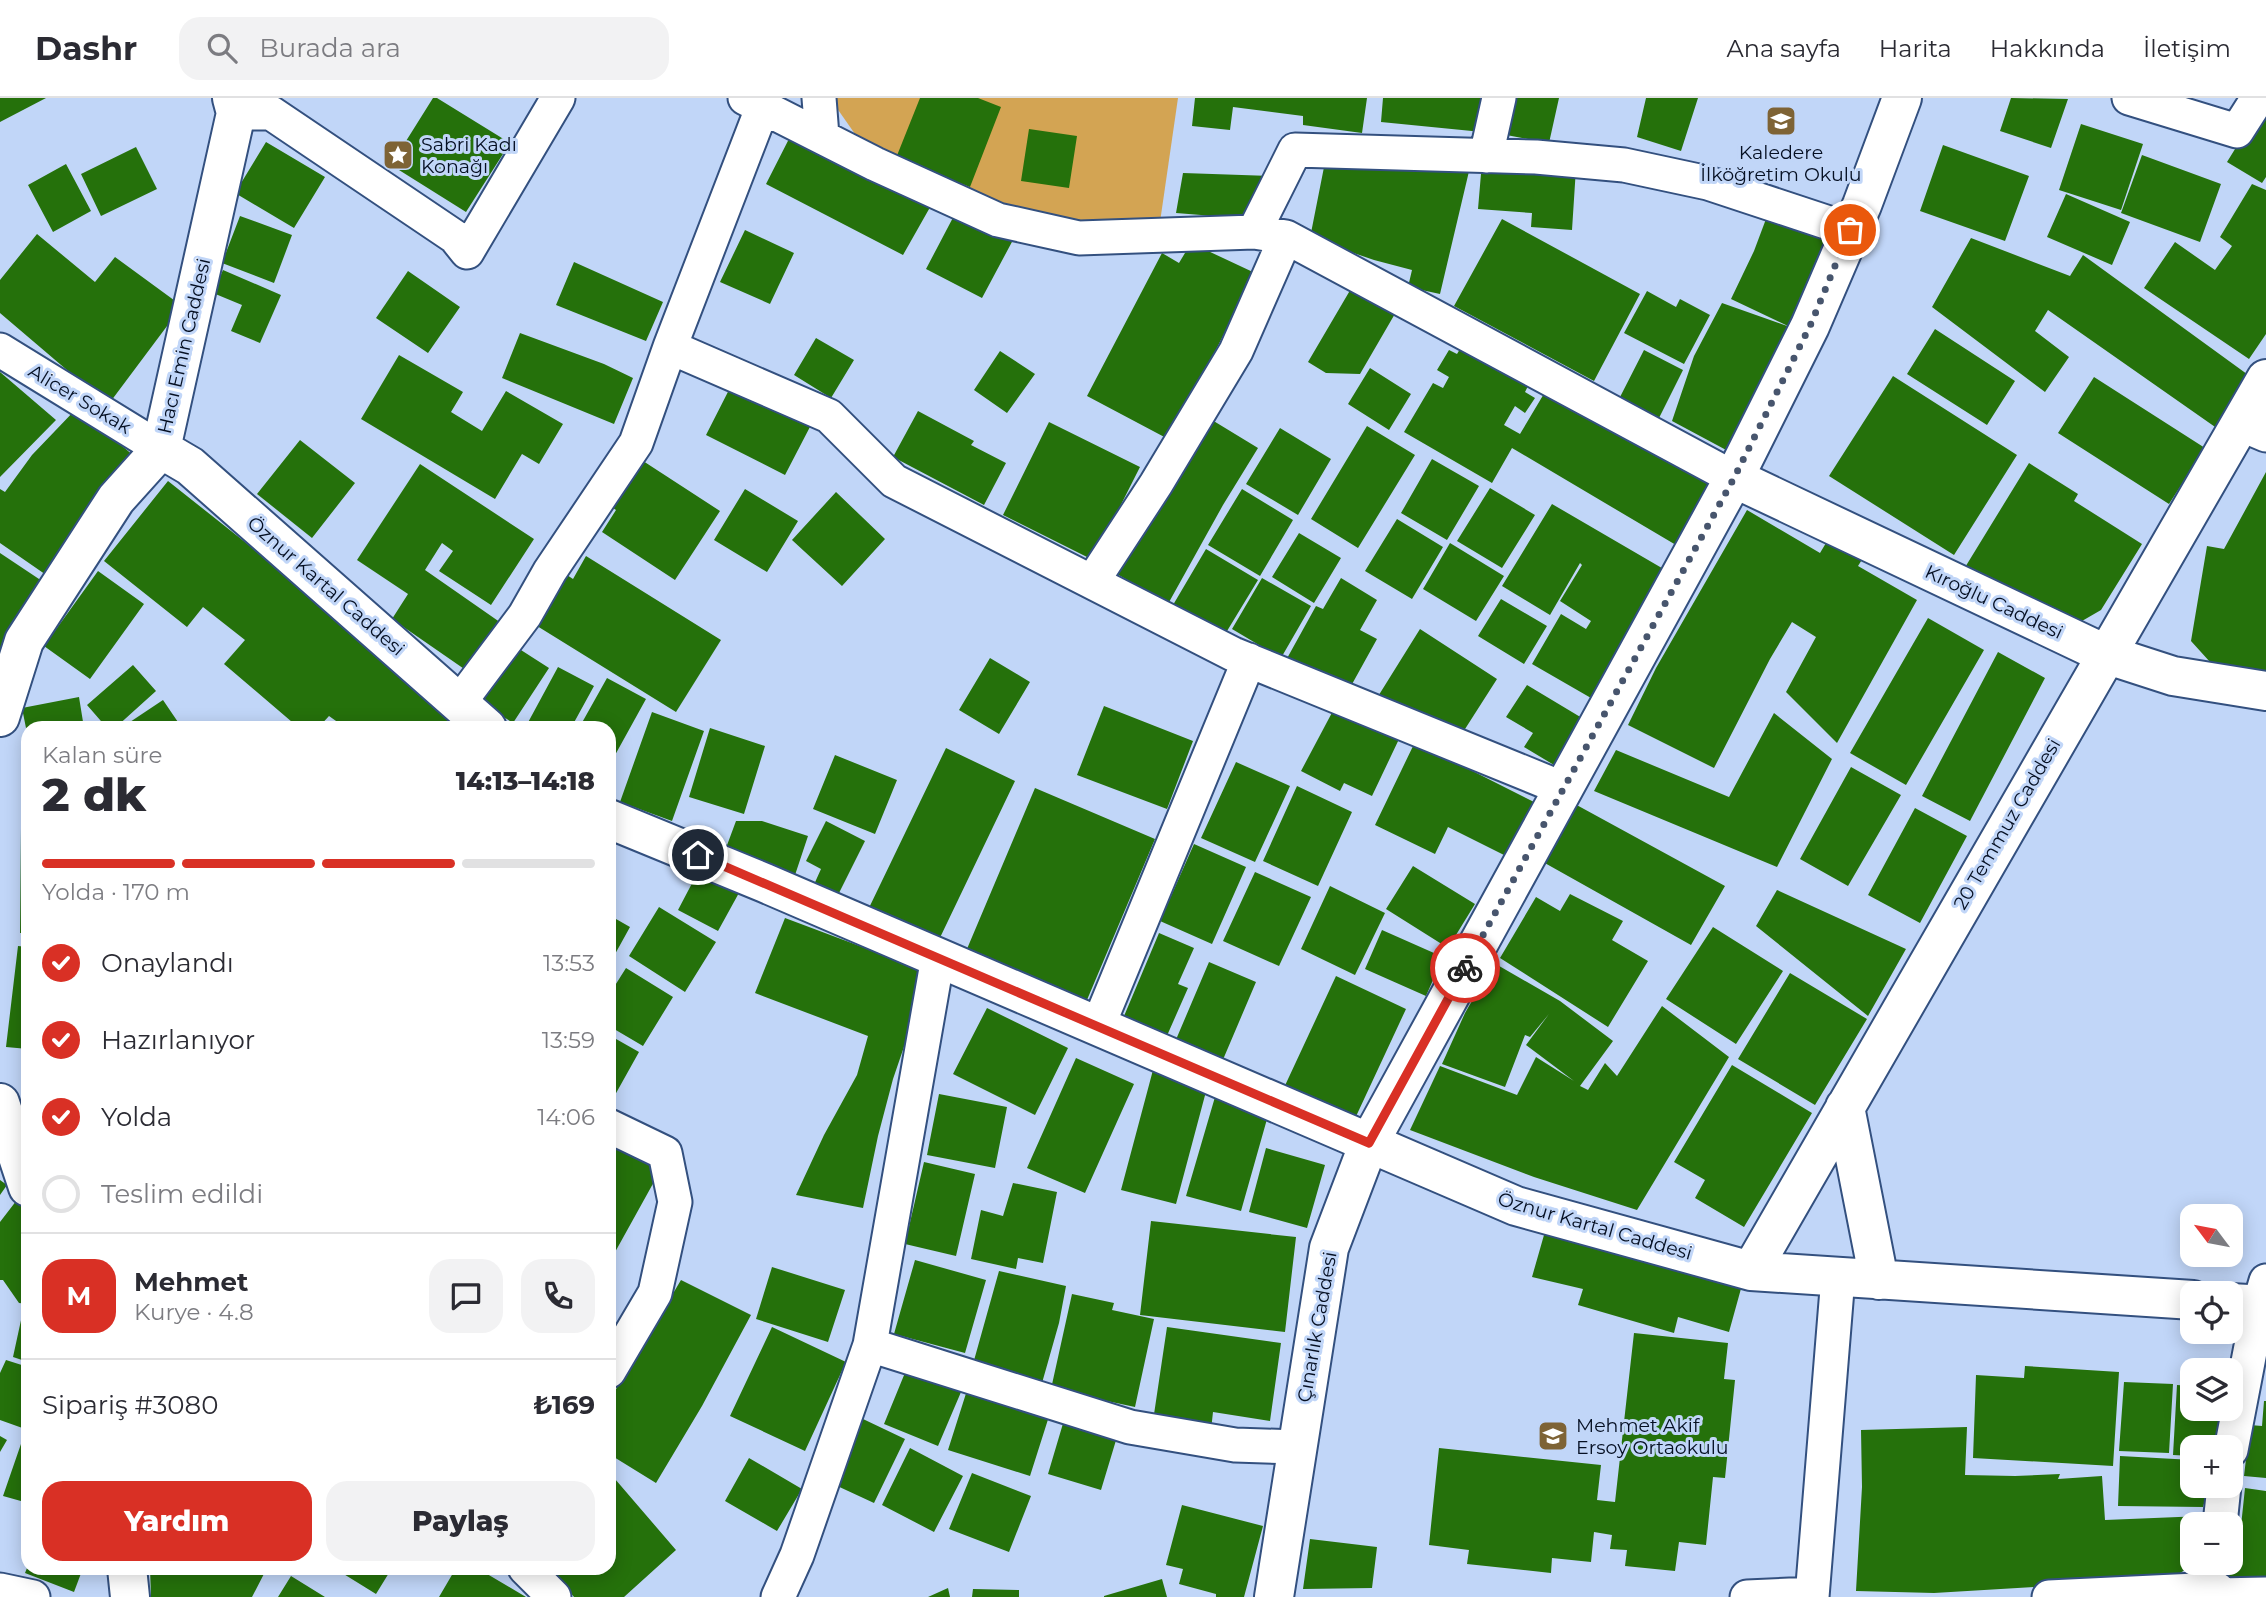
<!DOCTYPE html>
<html lang="tr">
<head>
<meta charset="utf-8">
<style>
  body { margin:0; font-family:Montserrat,sans-serif; background:#f2f2f3; color:#2b2b33; height:100vh; display:flex; flex-direction:column; font-size:26px; white-space:nowrap }
  * { box-sizing:border-box; margin:0 }
  p { font-size:23px; color:#7c7c81 }
  .icon { flex:none; width:38px; height:38px; fill:none; stroke:currentColor; stroke-width:2; stroke-linecap:round; stroke-linejoin:round }
  .map { position:relative; flex:1; overflow:hidden }
  .details { position:absolute; left:21px; top:623px; width:595px; height:854px; display:flex; flex-direction:column; background:#fff; border-radius:21px; box-shadow:0 4px 18px #0003 }
  .details>* { flex:none }
  .needle { width:46px; rotate:302deg }
  .tools { position:absolute; left:2180px; top:1106px; display:grid; gap:14px }
  .tools a { display:grid; place-items:center; width:63px; height:63px; border-radius:14px; background:#fff; box-shadow:0 4px 18px #0003; font-size:35px }
  .pin { position:absolute; display:grid; place-items:center; width:60px; height:60px; color:#fff; margin:-30px; border:4px solid #fff; border-radius:50%; box-shadow:0 2px 7px #0007 }
  .courier { position:absolute; display:grid; place-items:center; width:70px; height:70px; margin:-35px; border:5px solid #d93025; border-radius:50%; background:#fff; color:#222; box-shadow:0 2px 9px #0007 }
  .head em { font-style:normal; font-weight:800 }
  .head div { display:flex; flex-direction:column-reverse }
  .head { display:flex; align-items:center; justify-content:space-between; height:119px; padding:0 21px }
  h1 { font-size:46px; font-weight:800; line-height:52px }
  .bar { display:grid; grid-template-columns:repeat(4,1fr); gap:10px 7px; align-content:center; height:84px; padding:0 21px }
  .bar i { height:9px; border-radius:5px; background:#e1e1e2 }
  .bar .on { background:#d93025 }
  .bar p { grid-column:span 4 }
  .line { display:flex; align-items:center; gap:18px; padding:0 21px; border-top:2px solid #e1e1e2 }
  .line div { flex:1 }
  .round { display:grid; place-items:center; flex:none; width:74px; height:74px; border-radius:21px; background:#f2f2f3 }
  ol { padding:0 21px; list-style:none }
  li { display:flex; align-items:center; gap:21px; height:77px }
  li p { margin-inline-start:auto }
  li .icon { padding:7px; border-radius:50%; background:#d93025; color:#fff; stroke-width:4 }
  li:last-child { color:#7c7c81 }
  li i { width:38px; height:38px; border:4px solid #e1e1e2; border-radius:50% }
  .action { display:flex; gap:14px; margin-top:auto; padding:14px 21px }
  .action a { flex:1; height:80px; border-radius:21px; background:#d93025; color:#fff; font-size:28px; font-weight:800; line-height:80px; text-align:center }
  .action a+a { background:#f2f2f3; color:#2b2b33 }
  header { display:flex; align-items:center; gap:42px; box-sizing:border-box; height:98px; padding:0 35px; background:#fff; border-bottom:2px solid #e1e1e2 }
  header strong { font-size:33px }
  nav { display:flex; gap:38px; margin-inline-start:auto; font-size:24px }
  .search { width:490px; height:63px; background:#f2f2f3; display:flex; align-items:center; gap:18px; box-sizing:border-box; padding:0 24px; border-radius:21px; color:#7c7c81; font-size:26px }
  .map>svg:first-child { display:block }
  .green { fill:#d3a453 }
  .building { fill:#25710b }
  .lines { fill:none; stroke-linecap:round; stroke-linejoin:round }
  .minor-casing { stroke:#33507f; stroke-width:37 }
  .tertiary-casing { stroke:#33507f; stroke-width:42 }
  .minor { stroke:#fff; stroke-width:33 }
  .tertiary { stroke:#fff; stroke-width:38 }
  .done { stroke:#47556d; stroke-width:7; stroke-dasharray:0 12.6 }
  .route { stroke:#d93025; stroke-width:9 }
  .labels { text-anchor:middle; dominant-baseline:central; stroke-width:6; stroke-linejoin:round; paint-order:stroke }
  .poi-label { font-size:19px; fill:#050f22; stroke:#c1d6f8; text-anchor:start }
  .street-label { font-size:19px; fill:#050f22; stroke:#c1d6f8 }
</style>
</head>
<body>
<header>
<strong>Dashr</strong>
<div class="search"><svg class="icon" aria-label="search" viewBox="0 0 24 24"><circle cx="10" cy="10" r="6"/><path d="M15 15l6 6"/></svg>Burada ara</div>
<nav><a>Ana sayfa</a><a>Harita</a><a>Hakkında</a><a>İletişim</a></nav>
</header>
<div class="map">
<svg width="2266" height="1499" viewBox="0 0 2266 1499">
  <rect width="100%" height="100%" fill="#c1d6f8"/>
  <path class="green" d="M833 0H1178L1159 131 1079 132 981 105 855 36 834 6Z"/>
  <path class="building" d="M0 0H46L0 24Z
    M433 0H437L510 45 466 114 391 67Z
    M920 0H978L1001 9 970 89 896 60Z
    M1195 0H1367L1362 35 1303 27V18L1233 9 1230 32 1192 28Z
    M1383 0H1485L1482 34 1381 24Z
    M1503 0H1559L1549 45 1496 35Z
    M1646 0H1698L1681 53 1637 39Z
    M2011 0 2068 1 2051 50 2000 33Z
    M2266 1V79L2262 85 2227 64Z
    M2081 26 2143 46 2121 112 2059 92Z
    M1029 31 1077 38 1069 90 1021 83Z
    M793 33 933 104 903 157 766 86Z
    M266 44 325 79 294 130 235 95Z
    M1943 47 2029 78 2005 143 1920 113Z
    M136 49 157 91 101 118 81 76Z
    M2142 57 2221 86 2200 144 2121 115Z
    M1326 59 1470 69 1440 196 1408 189 1412 172 1374 162 1310 140Z
    M1482 64 1576 70 1572 132 1531 129 1532 115 1478 111Z
    M66 66 91 113 53 134 28 87Z
    M1183 75 1271 78 1251 121 1176 115Z
    M2252 86 2266 92V236L2249 261 2144 190 2175 144 2215 172 2232 148 2220 139Z
    M2066 96 2130 124 2112 167 2047 139Z
    M957 112 1013 142 982 200 926 171Z
    M1769 113 1831 137 1792 230 1728 353 1672 323 1694 258 1722 205 1790 229 1731 201 1754 153Z
    M240 118 292 137 274 185 222 165Z
    M1502 121 1640 196 1594 283 1454 208Z
    M745 132 794 155 770 206 720 184Z
    M37 136 95 184 115 159 182 208 108 307 0 215V182Z
    M1971 140 2070 178 2083 157 2251 279 2218 331 2048 212 2035 233 2069 259 2045 294 1932 209Z
    M1191 145 1255 175 1170 342 1087 298 1162 155 1179 165Z
    M574 164 663 204 646 243 556 207Z
    M223 172 281 197 260 245 231 233 242 207 213 195Z
    M408 173 460 209 428 255 376 220Z
    M1352 189 1396 214 1360 276 1326 275 1308 264Z
    M1647 193 1676 209 1680 201 1710 217 1684 266 1624 235Z
    M1935 231 2015 283 1987 327 1907 276Z
    M520 235 604 266 633 280 614 326 502 280Z
    M816 240 854 262 831 300 794 277Z
    M1466 241 1532 280 1525 294 1535 300 1525 315 1515 308 1504 327 1520 336 1545 294 1636 347 1638 344 1712 388 1676 447 1512 350 1492 385 1404 334 1433 285 1443 290 1449 279 1437 272 1449 252 1457 256Z
    M1644 252 1683 272 1658 322 1619 301Z
    M1000 253 1035 276 1007 315 974 292Z
    M399 257 463 294 451 314 482 333 506 293 563 326 539 366 522 356 495 401 361 321Z
    M1370 270 1411 296 1389 332 1348 306Z
    M0 274 56 322 0 379Z
    M1893 278 2017 357 1954 457 1829 378Z
    M2094 279 2205 350 2169 406 2058 335Z
    M733 284 812 325 785 377 706 337Z
    M77 310 134 358 52 481 0 445V391L5 394 32 357Z
    M918 313 974 343 971 347 1006 365 984 407 893 359Z
    M1212 322 1258 350 1223 407 1168 506 1117 476Z
    M1049 324 1140 369 1093 462 1003 417Z
    M1367 328 1415 357 1358 450 1311 421Z
    M1280 330 1331 361 1298 417 1246 386Z
    M300 342 355 385 312 440 257 396Z
    M640 361 720 413 675 482 602 434 616 412 610 408Z
    M1432 361 1479 388 1447 442 1401 415Z
    M2029 365 2078 396 2074 403 2142 446 2101 512 2082 523 2037 513 1964 471Z
    M420 366 534 441 491 507 439 473 453 453 442 445 425 472 504 527 470 575 392 521 408 496 357 462Z
    M2266 374V573L2210 564 2191 543 2207 448 2224 451Z
    M168 383 250 448 379 559 469 630H346L329 618 318 630H299L224 566 245 542 203 509 187 529 104 463Z
    M1490 390 1535 417 1502 470 1457 443Z
    M745 391 798 423 767 474 714 442Z
    M1242 391 1293 422 1260 478 1208 447Z
    M836 394 885 441 842 488 792 442Z
    M1552 406 1667 473 1591 600 1532 566 1561 516 1586 531 1591 523 1560 503 1582 467 1580 465 1550 517 1502 488Z
    M1747 412 1820 455 1829 440 1863 460 1858 468 1917 502 1837 645 1786 594 1816 539 1792 524 1770 561 1714 670 1628 627 1656 570Z
    M1397 421 1443 449 1412 501 1365 473Z
    M1299 435 1341 460 1314 505 1272 479Z
    M1450 445 1504 478 1476 523 1423 491Z
    M1206 451 1258 482 1224 538 1173 507Z
    M0 455 48 487 0 560Z
    M586 458 721 542 676 614 529 523 561 473 573 481Z
    M98 473 144 506 90 581 44 548Z
    M1262 480 1311 508 1281 560 1232 531Z
    M1341 480 1377 502 1360 532 1377 541 1346 597 1285 564 1316 508 1323 511Z
    M1501 501 1547 528 1524 566 1478 538Z
    M1928 520 1984 552 1906 687 1850 655Z
    M1420 531 1497 581 1458 642 1377 600Z
    M510 545 549 570 513 625 474 600Z
    M1998 554 2045 580 1970 723 1922 698Z
    M990 560 1030 584 999 636 959 612Z
    M133 567 156 593 115 630H107L87 607Z
    M558 569 594 588 571 630H525Z
    M607 580 646 601 609 668V630H579Z
    M1527 587 1587 623 1559 670 1524 649 1533 635 1506 619Z
    M79 599 84 630H26L22 610Z
    M163 602 182 630H121Z
    M1104 608 1193 643 1167 711 1077 677Z
    M1335 609 1400 639 1372 698 1344 685 1340 693 1301 673Z
    M652 614 704 633 672 723 620 704Z
    M1774 615 1832 661 1777 769 1594 693 1616 652 1729 699Z
    M710 630 765 648 744 716 689 699Z
    M1415 644 1536 705 1508 759 1448 729 1435 756 1375 727Z
    M946 650 1015 683 936 848 867 814Z
    M24 653H28V698H23Z
    M835 657 897 682 875 736 813 711Z
    M1236 664 1290 688 1255 764 1201 740Z
    M1851 669 1901 697 1848 788 1800 761Z
    M1297 688 1352 714 1318 788 1263 763Z
    M1035 690 1155 741 1084 909 964 858Z
    M1573 705 1725 788 1691 847 1543 764Z
    M1915 710 1967 738 1920 825 1868 797Z
    M736 723H762L808 738 793 783 723 758Z
    M826 723 865 743 836 801 812 791 821 771 806 763Z
    M21 730H28V835H20Z
    M1194 746 1246 769 1212 846 1160 823Z
    M1413 768 1475 806 1448 850 1386 811Z
    M699 772 740 793 718 833 678 812Z
    M1255 774 1311 799 1279 868 1223 843Z
    M1330 788 1385 815 1355 877 1301 851Z
    M1777 792 1906 851 1868 918 1756 828Z
    M1570 796 1623 823 1612 842 1648 863 1608 929 1500 860 1536 799 1560 813Z
    M659 809 716 844 685 894 629 858Z
    M609 817 630 829 609 867Z
    M785 820 897 862 926 866 907 940 893 981 878 1038 863 1110 796 1097 824 1037 857 977 868 938 755 895Z
    M1713 829 1783 873 1736 946 1666 901Z
    M1382 832 1443 859 1426 898 1365 871Z
    M1159 835 1194 850 1178 886 1188 890 1162 949 1119 930Z
    M18 848 28 849V951L6 949Z
    M1209 864 1256 884 1219 971 1172 951Z
    M1494 865 1560 903 1613 943 1580 988 1588 992 1605 965 1617 978 1662 908 1729 959 1637 1112 1534 1079 1410 1032 1440 968 1517 997 1536 959 1574 983 1526 947 1549 916 1530 939 1525 937 1505 989 1442 966 1465 915Z
    M626 870 673 899 643 948 609 928V897Z
    M1790 875 1867 921 1815 1007 1738 961Z
    M1336 878 1406 911 1352 1027 1282 994Z
    M987 910 1068 950 1035 1017 953 976Z
    M609 937 639 954 615 997 609 993Z
    M1076 960 1134 986 1085 1095 1027 1070Z
    M1732 967 1812 1015 1744 1129 1695 1100 1705 1082 1674 1064Z
    M1153 972 1208 986 1176 1106 1121 1092Z
    M939 996 1007 1009 995 1070 927 1057Z
    M1215 999 1269 1014 1241 1113 1186 1098Z
    M609 1045 660 1073 609 1165Z
    M1266 1050 1325 1067 1307 1130 1249 1114Z
    M924 1064 975 1076 956 1158 905 1146Z
    M0 1082 7 1087 0 1097Z
    M1013 1085 1057 1094 1043 1165 1018 1160 1016 1171 971 1161 981 1112 1003 1118Z
    M20 1098 28 1111V1206L19 1205 3 1182H0V1124Z
    M1151 1123 1296 1139 1285 1234 1140 1217Z
    M1546 1130 1742 1187 1729 1234 1678 1219 1674 1235 1578 1207 1583 1191 1532 1179Z
    M915 1162 986 1182 965 1255 894 1236Z
    M772 1169 845 1192 828 1244 756 1221Z
    M999 1173 1066 1188 1059 1225 1042 1285 973 1266Z
    M681 1182 751 1217 702 1308 656 1385 609 1356V1303Z
    M1072 1196 1114 1205 1112 1212 1154 1221 1135 1309 1051 1291Z
    M23 1213H28V1264L13 1259Z
    M772 1229 846 1264 805 1353 730 1318Z
    M1167 1229 1281 1245 1270 1323 1213 1314 1211 1332 1153 1323Z
    M1634 1235 1728 1245 1724 1281 1735 1282 1725 1380 1713 1379 1706 1447 1679 1444 1675 1473 1625 1468 1627 1452 1610 1451 1612 1437 1594 1434 1591 1464 1552 1460 1551 1475 1467 1466 1469 1452 1429 1447 1439 1350 1601 1367 1597 1402 1615 1404Z
    M6 1262 28 1269V1332L0 1322V1275Z
    M909 1265 964 1287 938 1348 884 1326Z
    M2025 1268 2119 1274 2113 1368 1973 1360 1976 1277 2024 1280Z
    M2124 1284 2173 1286 2169 1355 2119 1353Z
    M969 1286 1051 1312 1030 1378 948 1352Z
    M2177 1287 2193 1288V1311H2225L2223 1349H2193V1358L2173 1357Z
    M2264 1303H2266V1380L2244 1378 2250 1327 2262 1328Z
    M1067 1312 1120 1329 1101 1392 1048 1376Z
    M863 1321 905 1341 874 1405 833 1386Z
    M1967 1329 1965 1377 2015 1378 2060 1376 2058 1381 2102 1378 2105 1422 2203 1418 2201 1426H2193V1459L2185 1472 2170 1481 1934 1495 1856 1493 1862 1389 1861 1332Z
    M0 1338 7 1342 0 1354Z
    M22 1343 28 1345V1405L3 1398Z
    M910 1350 963 1378 934 1434 882 1407Z
    M2120 1358 2193 1362V1388H2209L2203 1409 2118 1408Z
    M749 1360 802 1391 777 1433 725 1403Z
    M972 1375 1031 1398 1009 1454 949 1431Z
    M615 1381 676 1452 624 1499H574L549 1470H609V1386Z
    M2245 1390 2266 1393V1485L2224 1483 2225 1465H2231V1427L2241 1428Z
    M1182 1407 1263 1428 1244 1499H1216V1496L1179 1486 1183 1471 1166 1467Z
    M1310 1441 1377 1449 1372 1490 1303 1491Z
    M27 1470H83L74 1494 25 1475Z
    M150 1470H267L252 1499H151Z
    M334 1470H392L376 1496Z
    M456 1470H477L526 1499H439Z
    M291 1478 325 1499H278Z
    M1162 1481 1167 1499H1104V1498Z
    M948 1490 950 1499H928Z
    M973 1491 1019 1492V1499H972Z"/>
  <g class="lines">
    <g class="minor-casing">
      <path id="minor" d="M745 0 875 66 998 122 1079 140 1254 134 1286 139 1734 380
        M819 0 822 38
        M2129 0 2237 33 2258 0
        M236 15H271L455 139 467 154 558 0
        M1486 58 1499 0
        M1254 134 1295 52 1536 59 1624 67 1708 85 1850 132
        M670 249 829 318 894 383 1233 556 1564 691
        M0 252 161 351
        M2240 326 2266 337
        M1092 484 1156 386 1236 253 1286 139
        M459 605 525 517 550 473 636 345 670 249 763 8
        M1098 928 1249 562
        M609 1028 665 1055 675 1104 655 1195 609 1273
        M870 1247 1130 1329 1235 1347 1297 1349
        M2231 1352 2259 1207 2266 1183
        M2220 1426 2224 1388
        M525 1470 554 1499
        M0 1492 33 1499
        M2217 1497 2266 1496
        M778 1499 797 1457 870 1247 938 859
        M1747 1499 1812 1496
        M1812 1499 1838 1179
        M2049 1499 2217 1491"/>
    </g>
    <g class="tertiary-casing">
      <path id="tertiary" d="M161 351 190 368 487 630
        M1734 380 2105 556 2173 578 2266 593
        M0 619 24 543 116 401 161 351 236 15 232 0
        M609 721 765 785 1516 1108 1751 1173 2193 1202
        M0 1005 28 1089
        M1845 1009 1879 1182
        M1751 1173 2266 281
        M2231 1205 2266 1207
        M127 1470 130 1499
        M1274 1499 1329 1150 1369 1045 1734 380 1810 228 1862 107 1902 0"/>
    </g>
    <use href="#minor" class="minor"/>
    <use href="#tertiary" class="tertiary"/>
  </g>
  <g class="lines">
    <path class="done" d="M1465 870 1734 380 1810 228 1850 132"/>
    <path class="route" d="M698 757 1369 1045 1465 870"/>
  </g>
  <defs>
    <g id="school-square" transform="scale(1.575)"><rect x="-9" y="-9" width="18" height="18" rx="4" fill="#7e6335" stroke="#c1d6f8"/><path d="M0-5L7-2L0 1L-7-2ZM-4 1L0 2.5L4 1V4Q0 6-4 4Z" fill="#fff"/></g>
    <g id="sight-square" transform="scale(1.575)"><rect x="-9" y="-9" width="18" height="18" rx="4" fill="#7e6335" stroke="#c1d6f8"/><path d="M0-6L1.8-2.2L6-1.7L2.9 1.2L3.7 5.4L0 3.3L-3.7 5.4L-2.9 1.2L-6-1.7L-1.8-2.2Z" fill="#fff"/></g>
  </defs>
  <g fill-rule="evenodd">
    <use href="#school-square" x="1781" y="23"/>
    <use href="#sight-square" x="398" y="57"/>
    <use href="#school-square" x="1553" y="1338"/>
  </g>
  <g class="labels">
    <g class="poi-label">
      <text x="421" y="46">Sabri Kadı<tspan x="421" dy="22">Konağı</tspan></text>
      <text x="1781" y="54" text-anchor="middle">Kaledere<tspan x="1781" dy="22">İlköğretim Okulu</tspan></text>
      <text x="1576" y="1327">Mehmet Akif<tspan x="1576" dy="22">Ersoy Ortaokulu</tspan></text>
    </g>
    <g class="street-label">
      <text transform="translate(184 248) rotate(-77)">Hacı Emin Caddesi</text>
      <text transform="translate(80 301) rotate(31)">Alicer Sokak</text>
      <text transform="translate(326 488) rotate(41)">Öznur Kartal Caddesi</text>
      <text transform="translate(1994 504) rotate(25)">Kıroğlu Caddesi</text>
      <text transform="translate(2007 726) rotate(-60)">20 Temmuz Caddesi</text>
      <text transform="translate(1595 1128) rotate(16)">Öznur Kartal Caddesi</text>
      <text transform="translate(1317 1229) rotate(-80)">Çınarlık Caddesi</text>
    </g>
  </g>
</svg>
<div class="tools">
<a><svg class="needle" viewBox="-14 -14 28 28"><path d="M0-13l5 13h-10z" fill="#e53935"/><path d="M0 13l5-13h-10z" fill="#7c7c81"/></svg></a>
<a><svg class="icon" aria-label="locate" viewBox="0 0 24 24"><circle cx="12" cy="12" r="6"/><path d="M12 2v4M12 18v4M2 12h4M18 12h4"/></svg></a>
<a><svg class="icon" aria-label="layers" viewBox="0 0 24 24"><path d="M12 4l9 5-9 5-9-5zM3 14l9 5 9-5"/></svg></a>
<a>+</a>
<a>−</a>
</div>
<div class="pin" style="left:1850px;top:132px;background:#ea580c"><svg class="icon" aria-label="bag" viewBox="0 0 24 24"><path d="M5 8h14l-1 12H6zM9 8a3 3 0 0 1 6 0"/></svg></div>
<div class="pin" style="left:698px;top:757px;background:#1f2937"><svg class="icon" aria-label="home" viewBox="0 0 24 24"><path d="M3 11l9-7 9 7M6 9v11h12V9"/></svg></div>
<div class="courier" style="left:1465px;top:870px"><svg class="icon" aria-label="bike" viewBox="0 0 24 24"><circle cx="6" cy="16" r="4"/><circle cx="18" cy="16" r="4"/><path d="M6 16l4-8h5l3 8M10 8l3 8H6M13 5h3"/></svg></div>
<section class="details">
<div class="head"><div><h1>2 dk</h1><p>Kalan süre</p></div><em>14:13–14:18</em></div>
<div class="bar"><i class="on"></i><i class="on"></i><i class="on"></i><i></i><p>Yolda · 170 m</p></div>
<ol>
<li><svg class="icon" aria-label="check" viewBox="0 0 24 24"><path d="M5 12l5 5 9-10"/></svg>Onaylandı<p>13:53</p></li>
<li><svg class="icon" aria-label="check" viewBox="0 0 24 24"><path d="M5 12l5 5 9-10"/></svg>Hazırlanıyor<p>13:59</p></li>
<li><svg class="icon" aria-label="check" viewBox="0 0 24 24"><path d="M5 12l5 5 9-10"/></svg>Yolda<p>14:06</p></li>
<li><i></i>Teslim edildi</li>
</ol>
<div class="line" style="height:126px"><b class="round" style="background:#d93025;color:#fff">M</b><div><b>Mehmet</b><p>Kurye · 4.8</p></div><a class="round"><svg class="icon" aria-label="chat" viewBox="0 0 24 24"><path d="M4 5h16v11H9l-5 4z"/></svg></a><a class="round"><svg class="icon" aria-label="phone" viewBox="0 0 24 24"><path d="M5 4h4l2 5-3 2q2 4 5 5l2-3 5 2v4C11 20 4 13 5 4z"/></svg></a></div>
<div class="line" style="height:91px"><div>Sipariş #3080</div><b>₺169</b></div>
<div class="action"><a>Yardım</a><a>Paylaş</a></div>
</section>
</div>
</body>
</html>
